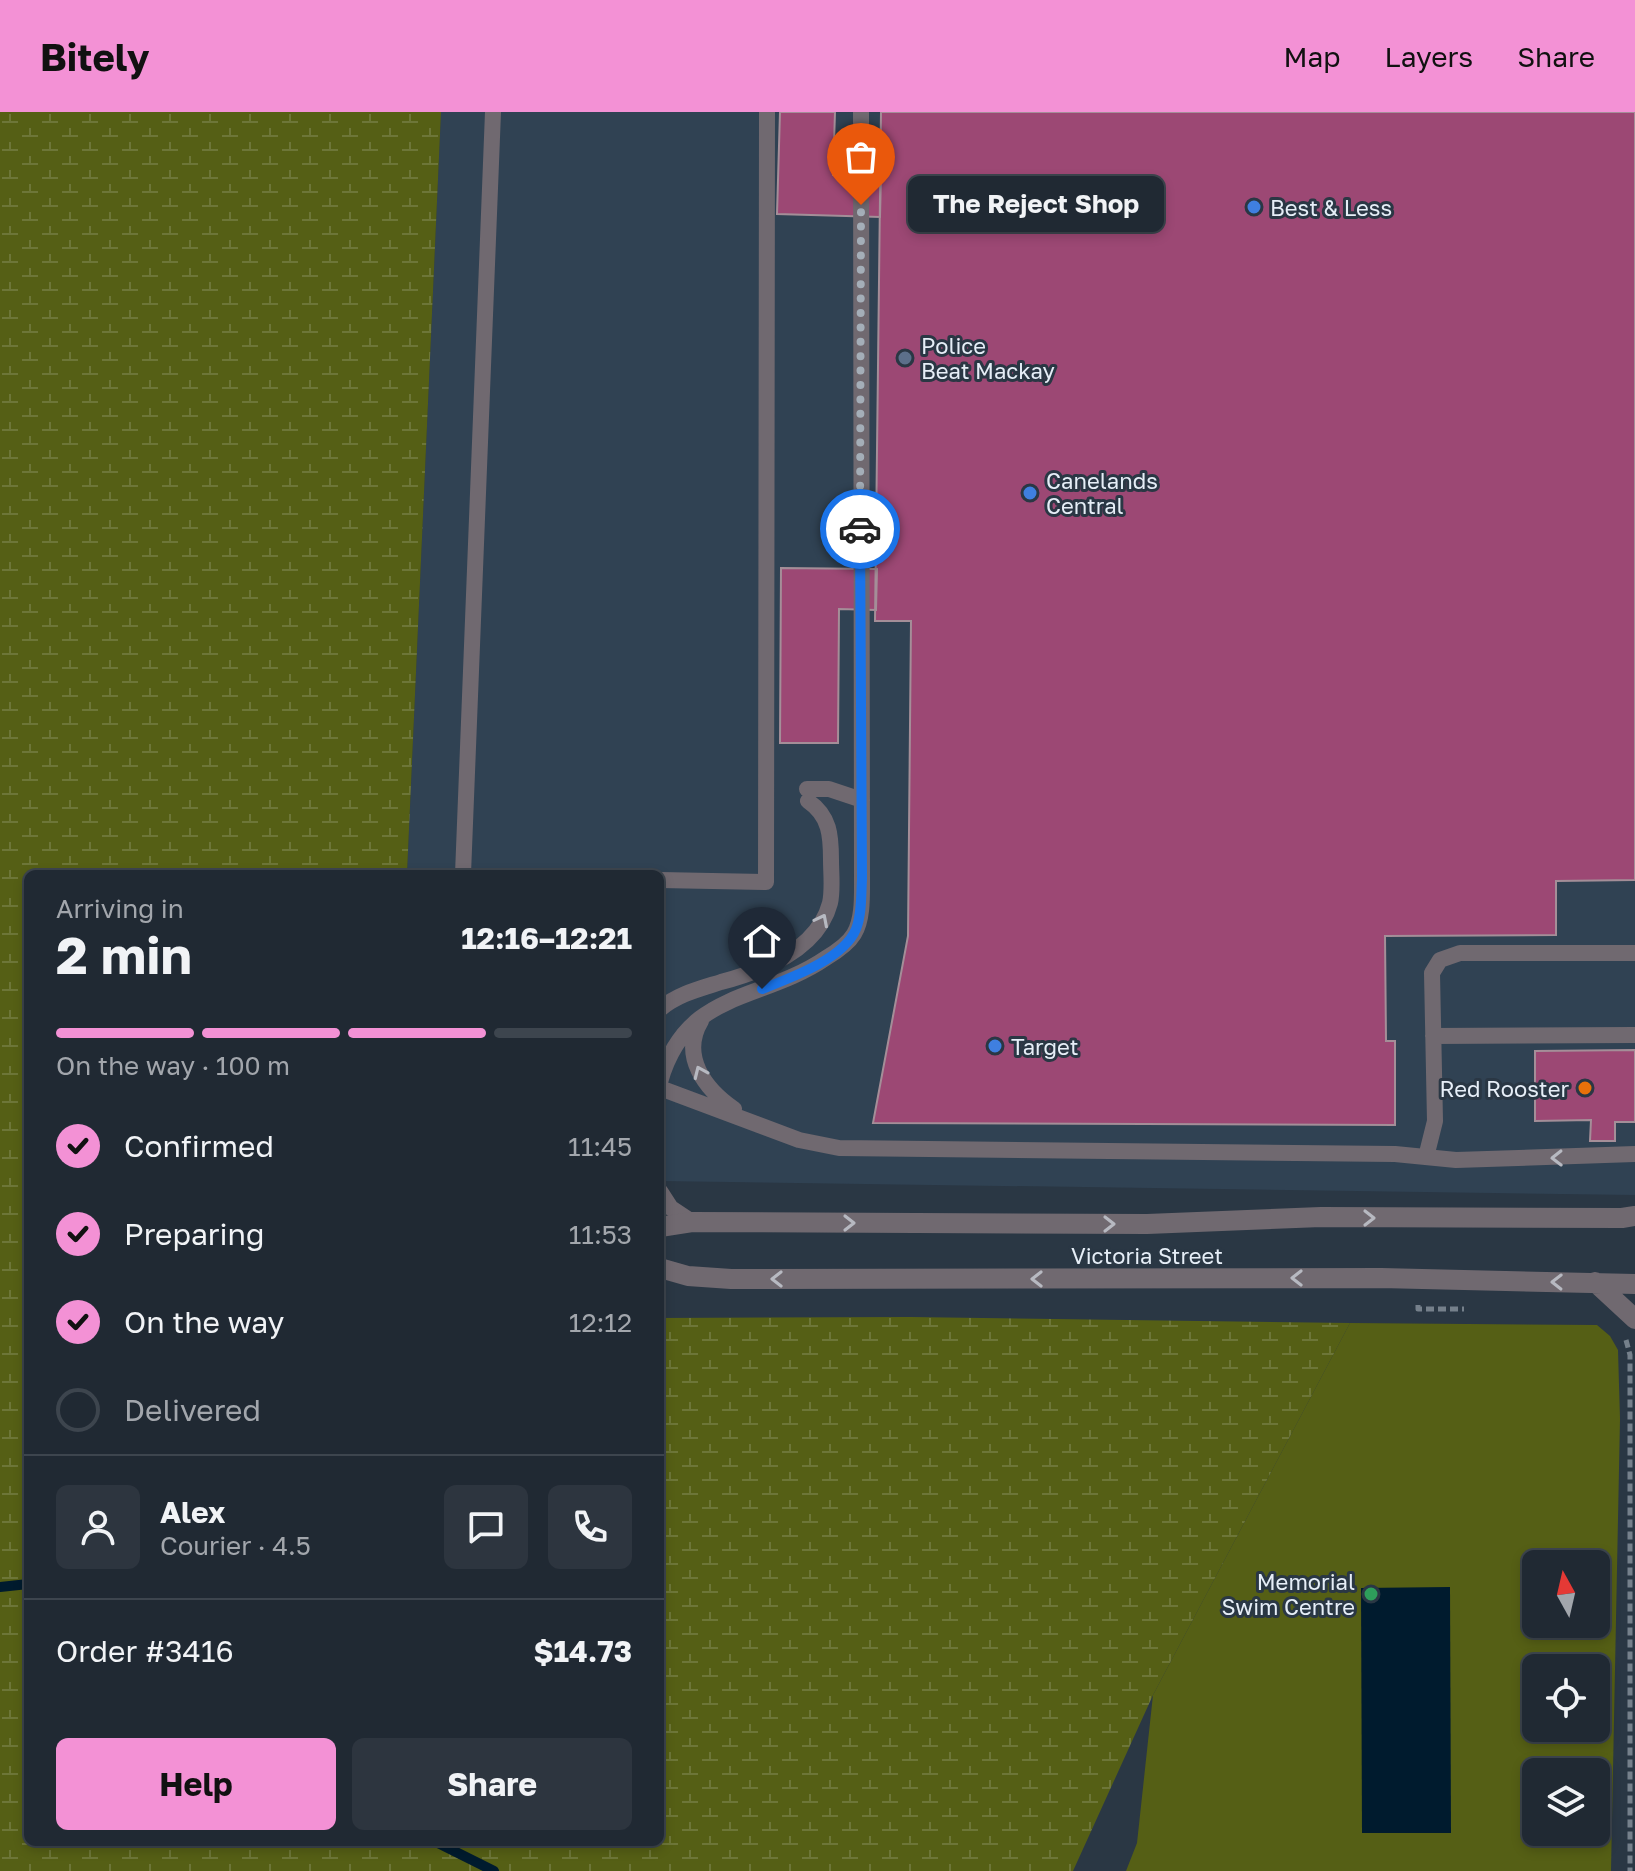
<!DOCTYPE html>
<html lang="en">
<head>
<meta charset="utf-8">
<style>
  body { margin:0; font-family:"Golos Text",sans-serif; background:#2d353f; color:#f1f3f6; height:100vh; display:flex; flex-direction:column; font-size:30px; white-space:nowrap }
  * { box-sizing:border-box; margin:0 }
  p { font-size:26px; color:#a2a6ac }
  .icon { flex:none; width:44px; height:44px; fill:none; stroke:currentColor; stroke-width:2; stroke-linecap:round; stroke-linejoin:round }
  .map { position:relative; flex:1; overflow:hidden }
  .sheet { position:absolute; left:24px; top:758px; width:640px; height:976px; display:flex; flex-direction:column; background:#202933; border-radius:12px; box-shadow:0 4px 12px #0003,0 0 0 2px #3d454e }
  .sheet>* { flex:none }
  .needle { width:52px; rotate:352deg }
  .controls { position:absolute; left:1522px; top:1438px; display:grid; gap:16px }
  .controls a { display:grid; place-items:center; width:88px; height:88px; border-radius:12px; background:#202933; box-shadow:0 4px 12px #0003,0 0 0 2px #3d454e; font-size:40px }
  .pin { position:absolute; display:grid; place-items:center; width:68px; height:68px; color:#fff; margin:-82px -34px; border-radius:50% 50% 50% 0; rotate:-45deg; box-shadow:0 0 8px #0007 }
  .pin .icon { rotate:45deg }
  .courier { position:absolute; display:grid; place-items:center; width:80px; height:80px; margin:-40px; border:6px solid #1a73e8; border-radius:50%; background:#fff; color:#222; box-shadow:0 2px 10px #0007 }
  .bubble { position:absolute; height:56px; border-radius:12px; background:#202933; box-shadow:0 4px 12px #0003,0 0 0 2px #3d454e; font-size:26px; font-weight:700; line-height:56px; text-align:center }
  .overview em { font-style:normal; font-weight:700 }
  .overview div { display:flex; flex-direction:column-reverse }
  .overview { display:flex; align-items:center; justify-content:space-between; height:136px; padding:0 32px }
  h1 { font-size:52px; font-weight:700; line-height:60px }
  .bar { display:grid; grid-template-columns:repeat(4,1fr); gap:12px 8px; align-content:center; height:96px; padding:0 32px }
  .bar i { height:10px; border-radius:6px; background:#3d454e }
  .bar .active { background:#f391d5 }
  .bar p { grid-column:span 4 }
  .line { display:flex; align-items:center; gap:20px; padding:0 32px; border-top:2px solid #3d454e }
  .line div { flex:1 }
  .round { display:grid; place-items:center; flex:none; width:84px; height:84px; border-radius:12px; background:#2d353f }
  ol { padding:0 32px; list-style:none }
  li { display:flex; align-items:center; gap:24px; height:88px }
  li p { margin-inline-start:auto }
  li .icon { padding:8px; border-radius:50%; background:#f391d5; color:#111; stroke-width:4 }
  li:last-child { color:#a2a6ac }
  li i { width:44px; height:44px; border:4px solid #3d454e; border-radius:50% }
  .action { display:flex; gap:16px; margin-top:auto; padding:16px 32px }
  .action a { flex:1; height:92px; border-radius:12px; background:#f391d5; color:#111; font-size:32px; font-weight:700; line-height:92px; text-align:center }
  .action a+a { background:#2d353f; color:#f1f3f6 }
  header { display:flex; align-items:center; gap:48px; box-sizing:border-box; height:112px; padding:0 40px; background:#f391d5; color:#111 }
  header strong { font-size:38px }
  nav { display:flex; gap:44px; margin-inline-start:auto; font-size:28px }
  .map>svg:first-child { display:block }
  .built { fill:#304253 }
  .green { fill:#555f15; fill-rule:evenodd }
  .wetland { fill:url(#wetland-marsh) }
  .water { fill:#001b2e }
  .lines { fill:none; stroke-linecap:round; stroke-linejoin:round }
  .stream { stroke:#001b2e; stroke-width:10 }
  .building { fill:#9c4874; stroke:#a48e98; stroke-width:2 }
  .path { stroke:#75808b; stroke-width:5; stroke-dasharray:8 4; stroke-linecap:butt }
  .service { stroke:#706970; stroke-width:16 }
  .tertiary { stroke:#706970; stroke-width:20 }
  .oneway { stroke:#b7b9c1 }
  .done { stroke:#a4aeb8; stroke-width:8; stroke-dasharray:0 14.4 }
  .route { stroke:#1a73e8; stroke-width:10 }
  .shop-dot { fill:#3f7fe0; stroke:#2a3744; stroke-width:3 }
  .service-dot { fill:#5c6f8a; stroke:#2a3744; stroke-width:3 }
  .food-dot { fill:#e8710a; stroke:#2a3744; stroke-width:3 }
  .leisure-dot { fill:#2e9e5b; stroke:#2a3744; stroke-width:3 }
  .labels { text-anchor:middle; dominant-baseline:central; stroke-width:6; stroke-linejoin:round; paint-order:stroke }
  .poi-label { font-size:22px; fill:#e6eef7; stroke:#2a3744; text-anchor:start }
  .street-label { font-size:22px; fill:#e6eef7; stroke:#2a3744 }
</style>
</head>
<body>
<header>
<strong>Bitely</strong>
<nav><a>Map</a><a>Layers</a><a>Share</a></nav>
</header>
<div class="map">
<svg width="1635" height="1759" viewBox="0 0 1635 1759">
  <defs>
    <pattern id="wetland-marsh" width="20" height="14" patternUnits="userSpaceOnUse" patternTransform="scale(2)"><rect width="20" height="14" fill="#555f15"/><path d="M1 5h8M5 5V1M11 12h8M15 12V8" fill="none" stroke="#6d7638"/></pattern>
  </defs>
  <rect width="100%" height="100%" fill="#2a3744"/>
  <path class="built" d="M441 0H1635V1083L660 1069V762H407Z"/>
  <path class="green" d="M1350 1211 1597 1213 1610 1224 1618 1238 1620 1307 1611 1759H1126L1137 1731 1153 1583ZM1536 1452H1596V1512H1536ZM1536 1556H1596V1616H1536ZM1536 1660H1596V1720H1536Z"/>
  <path class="wetland" d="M0 0H441L407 762H28V1730H660V1206L910 1205 1350 1211 1153 1583 1073 1759H0Z"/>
  <path class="water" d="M1450 1475 1451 1721H1362L1361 1476Z"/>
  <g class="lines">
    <path class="stream" d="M0 1475 28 1472
      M436 1730 494 1759"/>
  </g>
  <path class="building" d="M780 0H835L833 63 881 64 880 105 777 102Z
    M881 0H1635V768L1556 769V823L1385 824 1386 929H1395V1013L873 1011 908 824 911 509H875Z
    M781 456 877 457 876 498 839 497 838 631H780Z
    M1635 938V1010H1615V1029H1590L1591 1008 1535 1009V939Z"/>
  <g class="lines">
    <path class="path" d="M1418 1193V1197H1464
      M1626 1228 1630 1243V1759"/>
    <path class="service" d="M807 677H829L862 688
      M463 762 493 0
      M660 768 766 770 767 0
      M660 897C678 882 699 877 721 870 763 859 818 837 830 791 833 778 831 762 831 748 831 724 830 704 808 689
      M701 909C680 944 705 977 734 997
      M1433 924 1635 923
      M660 970C686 877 760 891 826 846 836 840 848 832 854 822 863 807 862 784 862 767L861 0
      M660 976 799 1028 839 1036 1395 1042 1456 1048 1635 1042
      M1426 1045 1435 1009 1432 861 1440 848 1460 841H1635
      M660 1079 671 1096 692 1110"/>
    <path class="tertiary" d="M660 1115 692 1110 1147 1112 1321 1105 1622 1106 1635 1104
      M660 1156 688 1164 731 1167 1381 1166 1635 1172
      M1595 1170 1635 1207"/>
  </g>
  <defs><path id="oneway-chevron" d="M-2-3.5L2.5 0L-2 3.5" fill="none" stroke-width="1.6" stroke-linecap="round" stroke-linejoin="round" transform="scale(2)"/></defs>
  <g class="oneway">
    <use href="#oneway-chevron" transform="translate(822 808) rotate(-63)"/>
    <use href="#oneway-chevron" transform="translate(700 960) rotate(-114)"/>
    <use href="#oneway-chevron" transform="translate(1557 1046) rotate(179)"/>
    <use href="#oneway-chevron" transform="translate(1369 1106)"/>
    <use href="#oneway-chevron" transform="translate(849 1111)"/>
    <use href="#oneway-chevron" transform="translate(1109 1112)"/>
    <use href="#oneway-chevron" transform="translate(1297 1166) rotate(180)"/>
    <use href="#oneway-chevron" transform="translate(777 1167) rotate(180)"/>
    <use href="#oneway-chevron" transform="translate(1037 1167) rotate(180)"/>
    <use href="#oneway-chevron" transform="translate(1557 1170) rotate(-179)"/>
  </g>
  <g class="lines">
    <path class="done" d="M860 417 861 93"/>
    <path class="route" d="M762 877C790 866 844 847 856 817 862 802 861 783 862 767L860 417"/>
  </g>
  <g class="shop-dot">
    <circle cx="1254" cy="95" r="8"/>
    <circle cx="1030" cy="381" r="8"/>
    <circle cx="995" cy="934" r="8"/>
  </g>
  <circle class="service-dot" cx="905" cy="246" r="8"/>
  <circle class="food-dot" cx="1585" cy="976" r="8"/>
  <circle class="leisure-dot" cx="1371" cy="1482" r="8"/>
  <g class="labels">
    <g class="poi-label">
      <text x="1270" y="95">Best &amp; Less</text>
      <text x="921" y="233">Police<tspan x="921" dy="25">Beat Mackay</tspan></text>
      <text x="1046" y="368">Canelands<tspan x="1046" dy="25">Central</tspan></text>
      <text x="1011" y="934">Target</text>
      <text x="1569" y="976" text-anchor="end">Red Rooster</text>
      <text x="1355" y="1469" text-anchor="end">Memorial<tspan x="1355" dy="25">Swim Centre</tspan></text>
    </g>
    <g class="street-label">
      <text x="1147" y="1143">Victoria Street</text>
    </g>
  </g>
</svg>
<div class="controls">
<a><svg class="needle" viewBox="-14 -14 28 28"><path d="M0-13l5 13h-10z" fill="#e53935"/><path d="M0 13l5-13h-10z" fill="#a2a6ac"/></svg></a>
<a><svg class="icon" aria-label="locate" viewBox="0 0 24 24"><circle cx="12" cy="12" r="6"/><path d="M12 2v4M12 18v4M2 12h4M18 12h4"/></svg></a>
<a><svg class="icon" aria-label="layers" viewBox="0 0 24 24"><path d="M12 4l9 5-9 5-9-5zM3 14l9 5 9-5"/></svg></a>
</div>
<div class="pin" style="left:861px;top:93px;background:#ea580c"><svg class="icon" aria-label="bag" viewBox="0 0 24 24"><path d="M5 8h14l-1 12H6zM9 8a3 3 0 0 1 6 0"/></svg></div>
<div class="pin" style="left:762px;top:877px;background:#1f2937"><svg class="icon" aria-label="home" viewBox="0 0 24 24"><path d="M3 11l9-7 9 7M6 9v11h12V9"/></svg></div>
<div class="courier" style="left:860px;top:417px"><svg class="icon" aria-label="car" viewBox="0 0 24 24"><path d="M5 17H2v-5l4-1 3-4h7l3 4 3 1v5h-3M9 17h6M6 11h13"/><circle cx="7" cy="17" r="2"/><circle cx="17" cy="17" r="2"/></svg></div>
<div class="bubble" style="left:908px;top:64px;width:256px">The Reject Shop</div>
<section class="sheet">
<div class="overview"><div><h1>2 min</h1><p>Arriving in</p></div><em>12:16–12:21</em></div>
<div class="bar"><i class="active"></i><i class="active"></i><i class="active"></i><i></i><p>On the way · 100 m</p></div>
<ol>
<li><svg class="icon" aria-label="check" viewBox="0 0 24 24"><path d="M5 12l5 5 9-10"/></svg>Confirmed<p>11:45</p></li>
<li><svg class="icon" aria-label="check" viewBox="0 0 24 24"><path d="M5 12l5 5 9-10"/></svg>Preparing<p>11:53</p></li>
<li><svg class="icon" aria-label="check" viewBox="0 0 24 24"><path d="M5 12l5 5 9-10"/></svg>On the way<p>12:12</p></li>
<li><i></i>Delivered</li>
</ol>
<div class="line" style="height:144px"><a class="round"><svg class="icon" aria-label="person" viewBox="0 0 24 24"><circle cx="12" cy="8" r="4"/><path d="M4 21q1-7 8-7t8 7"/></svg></a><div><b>Alex</b><p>Courier · 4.5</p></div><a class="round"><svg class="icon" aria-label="chat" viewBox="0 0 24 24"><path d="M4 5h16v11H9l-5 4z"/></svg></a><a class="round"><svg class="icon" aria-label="phone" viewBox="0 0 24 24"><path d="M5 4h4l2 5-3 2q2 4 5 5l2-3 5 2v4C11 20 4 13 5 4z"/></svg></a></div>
<div class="line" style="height:104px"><div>Order #3416</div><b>$14.73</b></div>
<div class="action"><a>Help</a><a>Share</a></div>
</section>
</div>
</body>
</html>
